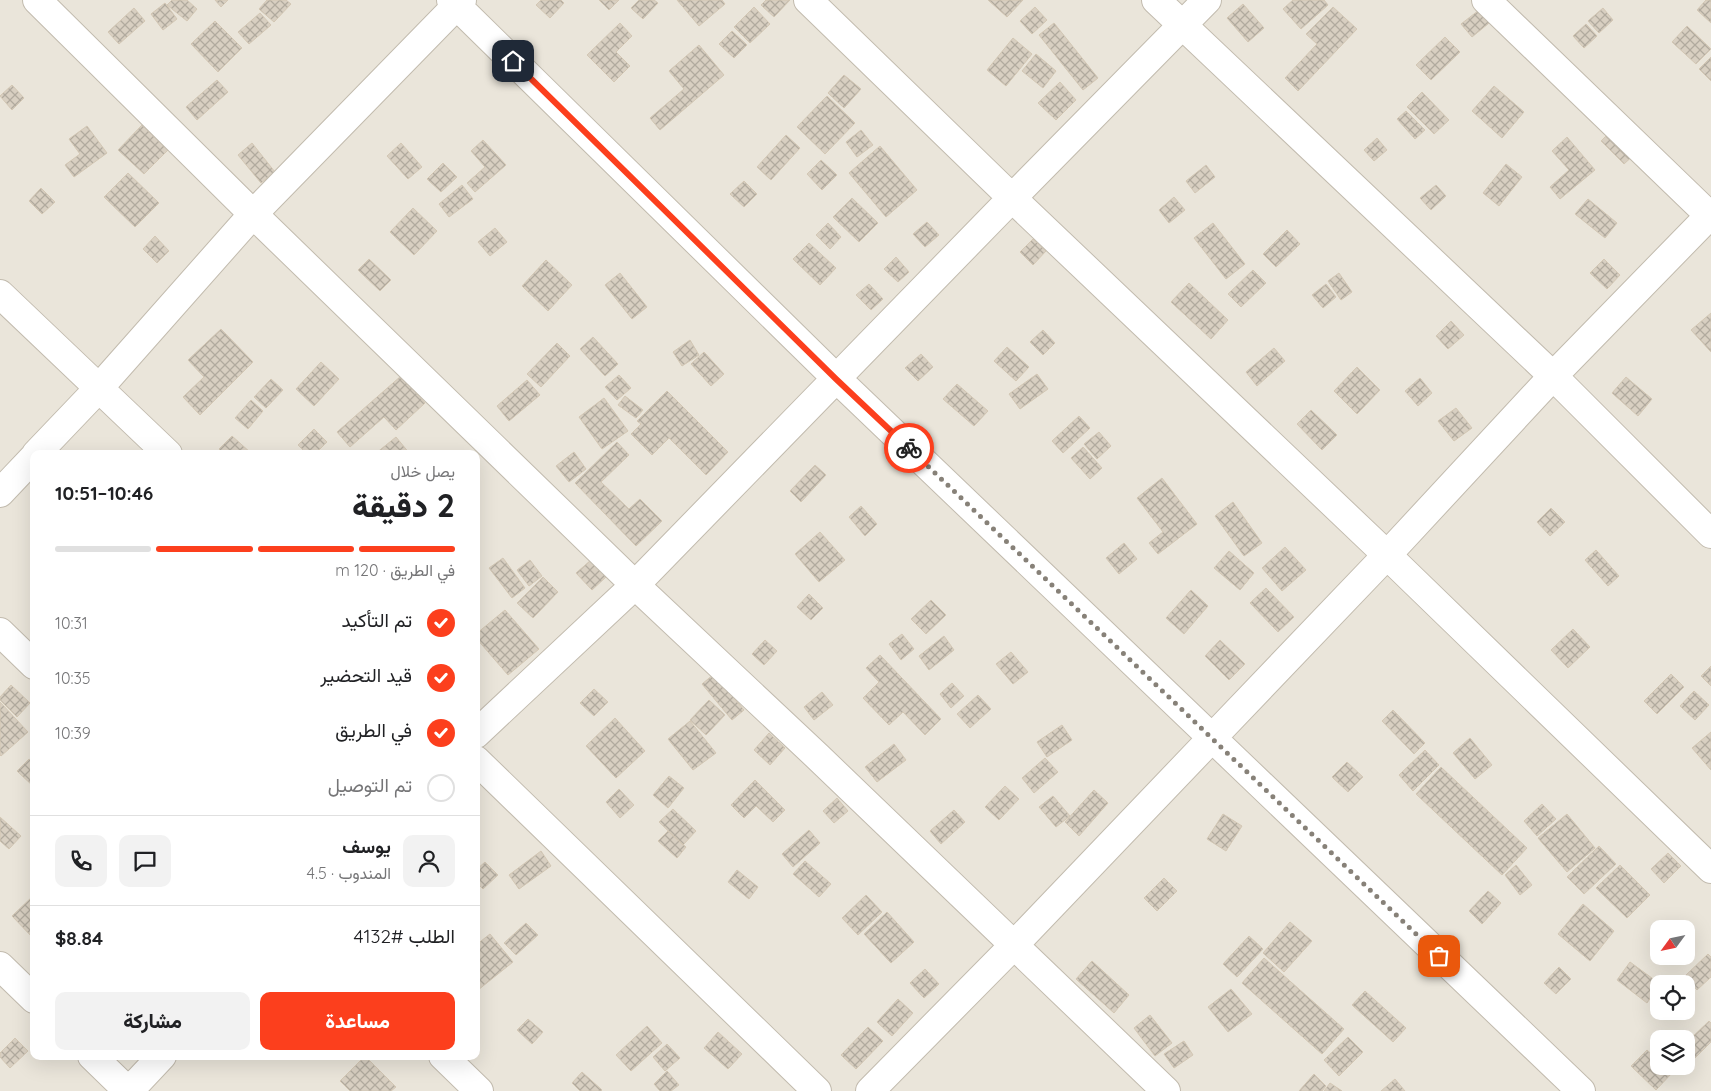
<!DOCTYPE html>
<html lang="ar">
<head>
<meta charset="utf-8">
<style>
  body { margin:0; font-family:Quicksand,Vazirmatn,sans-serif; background:#f2f2f2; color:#202124; direction:rtl; height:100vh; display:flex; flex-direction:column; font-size:19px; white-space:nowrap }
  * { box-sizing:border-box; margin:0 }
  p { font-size:16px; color:#757577 }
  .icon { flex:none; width:28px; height:28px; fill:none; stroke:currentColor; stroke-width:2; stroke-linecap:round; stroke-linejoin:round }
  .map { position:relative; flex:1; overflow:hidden; direction:ltr }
  .panel { position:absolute; left:30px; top:450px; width:450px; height:610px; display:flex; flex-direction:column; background:#fff; border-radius:10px; box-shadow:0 5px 20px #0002; direction:rtl }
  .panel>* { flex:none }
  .needle { width:32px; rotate:237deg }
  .buttons { position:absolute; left:1650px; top:920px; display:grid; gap:10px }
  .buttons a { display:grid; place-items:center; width:45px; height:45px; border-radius:10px; background:#fff; box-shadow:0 5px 20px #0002; font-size:25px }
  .pin { position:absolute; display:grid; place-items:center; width:42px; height:42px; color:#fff; margin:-21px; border-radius:10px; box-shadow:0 2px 8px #0006 }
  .courier { position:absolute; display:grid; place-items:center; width:50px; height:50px; margin:-25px; border:4px solid #fc3f1d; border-radius:50%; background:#fff; color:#222; box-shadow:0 1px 6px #0007 }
  .head em { font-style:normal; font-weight:800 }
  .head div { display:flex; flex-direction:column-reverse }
  .head { display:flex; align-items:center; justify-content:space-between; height:85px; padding:0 25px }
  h1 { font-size:32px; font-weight:800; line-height:38px }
  .bar { display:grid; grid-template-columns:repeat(4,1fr); gap:8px 5px; align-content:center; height:60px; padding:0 25px }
  .bar i { height:6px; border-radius:4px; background:#e0e0e0 }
  .bar .active { background:#fc3f1d }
  .bar p { grid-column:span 4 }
  .line { display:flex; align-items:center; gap:12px; padding:0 25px; border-top:1px solid #e0e0e0 }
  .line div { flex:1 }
  .round { display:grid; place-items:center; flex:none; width:52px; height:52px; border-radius:10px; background:#f2f2f2 }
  ol { padding:0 25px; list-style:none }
  li { display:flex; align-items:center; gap:15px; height:55px }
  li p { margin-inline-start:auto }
  li .icon { padding:5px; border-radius:50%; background:#fc3f1d; color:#fff; stroke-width:4 }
  li:last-child { color:#757577 }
  li i { width:28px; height:28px; border:2px solid #e0e0e0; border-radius:50% }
  .button { display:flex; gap:10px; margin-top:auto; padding:10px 25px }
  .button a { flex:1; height:58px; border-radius:10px; background:#fc3f1d; color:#fff; font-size:20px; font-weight:800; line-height:58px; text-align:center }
  .button a+a { background:#f2f2f2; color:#202124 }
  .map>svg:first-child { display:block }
  .residential { fill:#eae5da; fill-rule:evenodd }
  .building { fill:url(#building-cross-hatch); stroke:#d3c7b4 }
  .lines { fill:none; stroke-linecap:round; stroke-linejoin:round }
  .minor-casing { stroke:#c2bbae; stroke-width:30 }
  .minor { stroke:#fff; stroke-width:28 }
  .done { stroke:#878178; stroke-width:5; stroke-dasharray:0 9 }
  .route { stroke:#fc3f1d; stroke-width:6 }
</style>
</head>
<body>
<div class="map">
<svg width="1711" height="1091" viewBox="0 0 1711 1091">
  <defs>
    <pattern id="building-cross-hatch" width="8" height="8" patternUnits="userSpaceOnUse" patternTransform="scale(1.25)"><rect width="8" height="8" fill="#d8cfc1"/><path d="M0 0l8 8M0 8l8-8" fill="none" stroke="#b1aa9e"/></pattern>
  </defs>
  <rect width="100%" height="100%" fill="#f6f3ec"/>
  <path class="residential" d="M0 0H1711V1091H0ZM34 454H476V1056H34ZM1659 929H1686V956H1659ZM1659 984H1686V1011H1659ZM1659 1039H1686V1066H1659Z"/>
  <path class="building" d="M172 0H187L197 9 187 21 167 5Z
    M215 0H228L221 7Z
    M267 0H286L291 4 274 22 259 9Z
    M541 0H561L564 3 550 18 536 5Z
    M599 0H619L609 10Z
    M639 0H654L658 3 643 19 631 8Z
    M677 0H722L725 4 699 26Z
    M766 0H790L774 17 761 5Z
    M988 0H1023L1007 17Z
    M1293 0H1324L1328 5 1301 29 1283 9Z
    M1706 0H1711V23L1697 10Z
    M165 3 177 19 163 30 151 14Z
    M1243 4 1264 28 1248 42 1227 18Z
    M754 7 770 24 750 43 734 27Z
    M1035 7 1047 20 1032 34 1020 21Z
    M1333 7 1357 29 1298 91 1285 78 1317 44 1306 34Z
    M1483 7 1494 19 1472 37 1461 24Z
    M134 8 145 21 119 44 108 32Z
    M1603 8 1613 20 1599 33 1588 21Z
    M260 13 271 25 249 44 238 32Z
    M215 21 242 48 218 72 191 44Z
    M620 23 632 36 616 52 630 66 614 82 587 55Z
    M1054 23 1098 78 1083 90 1039 35Z
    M1586 24 1597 36 1584 48 1573 36Z
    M1687 26 1711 49 1696 64 1672 42Z
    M732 31 747 45 734 58 719 44Z
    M1445 37 1460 52 1431 80 1416 65Z
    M1013 38 1032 54 1006 86 987 70Z
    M699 45 724 75 660 130 650 118 684 89 669 71Z
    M1036 54 1056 71 1043 88 1022 71Z
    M1711 57V81L1699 69Z
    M844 75 861 89 844 108 828 93Z
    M217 80 228 92 197 120 186 107Z
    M1060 82 1076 100 1056 120 1038 103Z
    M12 85 24 98 12 110 0 96Z
    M1494 86 1524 112 1502 138 1472 111Z
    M1422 92 1449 120 1434 134 1407 107Z
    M827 96 855 123 825 154 797 127Z
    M1406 111 1425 130 1415 139 1397 119Z
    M142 125 168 150 144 174 118 150Z
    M87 126 107 153 74 177 65 165 80 154 69 139Z
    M1614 128 1637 152 1624 164 1601 141Z
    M861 130 873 145 857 157 846 142Z
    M786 135 800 148 771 180 757 167Z
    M1567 137 1595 170 1560 199 1550 187 1569 170 1552 151Z
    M1377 138 1387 150 1374 161 1364 150Z
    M483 140 506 165 475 192 467 183 485 167 471 151Z
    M252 143 275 172 261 183 238 155Z
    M401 143 422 167 408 179 387 156Z
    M880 146 917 190 886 217 849 173Z
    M821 160 837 175 822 190 807 174Z
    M443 163 457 177 441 192 427 179Z
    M1506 164 1522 177 1499 206 1483 193Z
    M1206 165 1215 177 1195 193 1186 181Z
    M128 173 159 203 135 227 104 197Z
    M744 181 757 194 744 207 730 194Z
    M462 185 473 199 449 217 439 204Z
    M1436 185 1446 196 1431 210 1420 198Z
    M41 188 55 202 42 214 29 201Z
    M1174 197 1185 210 1169 223 1159 210Z
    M852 198 878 223 859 242 833 217Z
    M1588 199 1617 223 1605 238 1575 214Z
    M413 208 437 231 414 255 390 232Z
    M927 222 939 235 925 247 913 234Z
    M828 223 841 237 830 249 816 235Z
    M1213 223 1245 264 1226 279 1194 238Z
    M495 228 507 242 490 256 478 242Z
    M1287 230 1300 244 1276 267 1263 254Z
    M155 236 169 251 157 263 143 249Z
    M1033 239 1046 251 1033 265 1020 252Z
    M809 243 836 268 820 285 793 259Z
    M896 257 909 272 898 282 884 269Z
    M369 259 391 280 380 291 358 270Z
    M1604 259 1620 275 1607 289 1590 273Z
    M546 260 572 285 548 311 522 286Z
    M1253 270 1266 283 1241 307 1228 294Z
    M620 273 647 307 632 319 605 285Z
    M1339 273 1352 292 1341 300 1328 281Z
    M1189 283 1228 320 1211 339 1171 302Z
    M869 284 883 299 871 310 856 295Z
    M1326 284 1336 297 1323 308 1312 295Z
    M1711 313V352L1691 330Z
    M1451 321 1464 335 1448 349 1436 336Z
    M221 329 253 362 200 415 183 397 204 377 188 360Z
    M1043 330 1055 343 1043 355 1030 342Z
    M593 337 618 364 605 376 580 349Z
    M690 340 699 355 682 366 673 352Z
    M557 343 570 356 541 387 527 374Z
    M1007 347 1029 367 1016 381 994 361Z
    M1274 348 1285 361 1257 386 1246 372Z
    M704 352 724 374 711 386 691 364Z
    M921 354 933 367 918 381 905 368Z
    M321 362 339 379 314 406 296 389Z
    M1357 367 1380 390 1357 414 1334 391Z
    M1037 374 1048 389 1020 409 1009 394Z
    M619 375 631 388 617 400 605 387Z
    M401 376 425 403 396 430 384 417 350 447 337 432Z
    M1626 377 1652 399 1638 416 1612 393Z
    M1420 378 1432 393 1418 406 1405 391Z
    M271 379 283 390 266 408 254 397Z
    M527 380 540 395 509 421 497 406Z
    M957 384 988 411 974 426 943 399Z
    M667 391 728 452 706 475 669 438 652 455 631 434 641 424 637 421Z
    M625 396 643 410 636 418 618 405Z
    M604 398 628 431 602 449 579 417Z
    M251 400 263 411 248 429 235 418Z
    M1456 408 1472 428 1454 441 1438 421Z
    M1311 410 1337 435 1322 450 1297 424Z
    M1079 416 1090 428 1063 453 1052 441Z
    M314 429 327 442 315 454H307L298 445Z
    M1099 432 1111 446 1097 459 1084 444Z
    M232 436 251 453 250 454H224L219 449Z
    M396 437 410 454H375Z
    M617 442 629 455 601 482 629 509 640 499 662 521 636 546 575 483Z
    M1083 447 1102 468 1090 479 1071 458Z
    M574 452 586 469 569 482 556 466Z
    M815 465 826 475 801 502 790 491Z
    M1162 478 1197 524 1158 554 1149 543 1163 532 1137 498Z
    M1233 502 1262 543 1244 556 1215 516Z
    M861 506 877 524 865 536 849 517Z
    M1551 508 1565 522 1550 536 1537 522Z
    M820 532 845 560 819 582 795 554Z
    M1124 543 1137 559 1119 574 1106 558Z
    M1285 547 1306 570 1282 591 1262 568Z
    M1596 550 1619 576 1608 586 1585 560Z
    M1229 551 1254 573 1240 590 1214 568Z
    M503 558 525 588 512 598 489 568Z
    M530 560 542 576 529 586 517 570Z
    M591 560 606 577 592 590 576 573Z
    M543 577 558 592 533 618 517 603Z
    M1266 588 1294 617 1278 632 1250 603Z
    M1191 590 1208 606 1184 634 1166 618Z
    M809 594 823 608 811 620 797 607Z
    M931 600 946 615 926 634 911 619Z
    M505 610 539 649 508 675 476 638V634Z
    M1573 629 1590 647 1568 668 1551 650Z
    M902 634 914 649 901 660 889 644Z
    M944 636 954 650 929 670 919 656Z
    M765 640 777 651 764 665 752 654Z
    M1220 640 1245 664 1229 680 1205 656Z
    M1011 652 1028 672 1013 684 996 664Z
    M880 655 941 719 925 735 903 712 889 725 863 698 879 682 866 668Z
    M1711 666V686L1701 676Z
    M714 674 744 710 732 720 702 684Z
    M1671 674 1684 687 1657 714 1644 701Z
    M952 683 964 696 951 708 940 694Z
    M11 685 30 703 17 717 0 700V697Z
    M594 689 608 702 594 716 580 703Z
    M1694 691 1709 705 1695 720 1680 706Z
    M822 692 833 705 814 720 804 707Z
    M978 695 991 709 970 728 957 714Z
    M709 700 725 715 706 735 690 720Z
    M0 702 28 732 1 756 0 755Z
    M1393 710 1425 743 1414 754 1382 721Z
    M615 718 645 751 616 778 586 746Z
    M690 721 716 753 693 770 668 739Z
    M1062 725 1072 740 1047 757 1037 742Z
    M1711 732V770L1692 748Z
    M769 733 785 748 770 765 754 750Z
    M1470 738 1492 765 1475 779 1453 753Z
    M894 744 906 760 877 782 865 767Z
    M1425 750 1439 765 1413 791 1399 775Z
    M1045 758 1058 772 1034 793 1022 778Z
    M29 759 34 763V787L17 771Z
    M1347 762 1363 777 1348 792 1332 777Z
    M1441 767 1527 848 1502 875 1416 794Z
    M669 776 684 788 668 808 653 795Z
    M755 780 785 810 773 822 756 806 744 818 731 805Z
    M1005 786 1019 799 999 820 985 807Z
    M619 789 634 805 620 818 606 802Z
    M1094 790 1108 803 1079 836 1065 822Z
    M1053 796 1070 816 1056 827 1039 807Z
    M837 798 848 811 834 823 823 811Z
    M1542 804 1556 819 1537 836 1524 821Z
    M673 809 696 831 683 845 659 822Z
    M954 810 965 822 941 844 930 831Z
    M1223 814 1242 826 1226 851 1207 839Z
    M1567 814 1595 848 1567 872 1538 838Z
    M0 817 21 836 9 849 0 841Z
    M809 830 820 843 793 867 782 854Z
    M668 831 686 847 677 858 658 841Z
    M1599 846 1616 864 1584 894 1567 877Z
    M541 851 551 866 519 889 509 875Z
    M1668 853 1681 866 1664 883 1651 869Z
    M805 861 831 884 819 897 793 874Z
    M485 862 498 875 483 889 476 882V870Z
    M1516 865 1532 885 1520 895 1505 875Z
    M1620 865 1650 895 1627 918 1596 888Z
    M737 870 758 887 749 899 728 882Z
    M1164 878 1177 891 1157 911 1144 898Z
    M1488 891 1501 903 1482 924 1469 911Z
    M34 895V939L12 916Z
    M866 895 882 912 858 935 842 918Z
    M1583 904 1614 931 1590 961 1558 934Z
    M887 912 914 942 891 963 864 934Z
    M1290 922 1312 941 1284 972 1263 953Z
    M526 923 538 935 516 955 504 943Z
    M490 934 513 962 478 990 476 987V945Z
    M1249 936 1263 949 1237 977 1223 964Z
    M1708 954 1711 957V977L1697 990 1685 976Z
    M1264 958 1344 1029 1322 1054 1242 983Z
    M1092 961 1129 995 1114 1013 1076 979Z
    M1630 962 1660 984 1647 1003 1617 980Z
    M1559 967 1571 979 1556 994 1544 983Z
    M925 969 939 984 924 998 910 983Z
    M1231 989 1252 1014 1228 1032 1208 1007Z
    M1365 991 1406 1028 1393 1042 1352 1005Z
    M898 999 913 1013 892 1036 877 1022Z
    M1150 1015 1172 1043 1155 1056 1134 1028Z
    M528 1019 543 1032 532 1044 517 1030Z
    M1709 1021 1711 1023V1042L1692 1061 1686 1055V1043Z
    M647 1026 662 1043 631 1071 616 1055Z
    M868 1027 883 1041 856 1069 841 1055Z
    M718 1032 742 1054 728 1069 704 1048Z
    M1348 1037 1363 1052 1339 1076 1324 1060Z
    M15 1038 28 1051 10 1068 0 1057V1053Z
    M1184 1041 1193 1055 1174 1068 1164 1054Z
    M667 1044 680 1058 665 1071 653 1057Z
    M1647 1050 1659 1061V1066H1664L1672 1073 1656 1090 1631 1066Z
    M365 1056 396 1087 391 1091H350L340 1081Z
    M667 1071 679 1085 671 1091H660L654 1084Z
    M582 1072 602 1090 601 1091H580L572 1083Z
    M1314 1074 1326 1086 1322 1091H1299Z
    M1395 1079 1405 1091H1381Z
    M1330 1083 1342 1091H1324Z"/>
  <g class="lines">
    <g class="minor-casing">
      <path id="minor" d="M37 0 253 214 635 585 818 757 1166 1091
        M451 0 837 379 1581 1091
        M808 0 1012 198 1387 555 1711 869
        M1156 0 1553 376 1711 534
        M1486 0 1711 217
        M0 294 168 454
        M36 454 99 388 253 214 462 0
        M0 493 34 457
        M0 632 34 665
        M476 734 635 585 1012 198 1207 0
        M476 760 817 1091
        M0 966 34 999
        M92 1056 128 1091
        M443 1056 479 1091
        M129 1091 162 1056
        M870 1091 1015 944 1211 739 1387 555 1553 376 1711 214"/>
    </g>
    <use href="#minor" class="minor"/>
  </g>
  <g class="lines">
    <path class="done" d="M909 448 1439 956"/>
    <path class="route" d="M513 61 836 379 909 448"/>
  </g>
</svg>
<div class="buttons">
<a><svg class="needle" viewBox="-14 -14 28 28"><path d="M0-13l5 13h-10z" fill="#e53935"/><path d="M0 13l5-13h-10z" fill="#757577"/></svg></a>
<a><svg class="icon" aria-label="locate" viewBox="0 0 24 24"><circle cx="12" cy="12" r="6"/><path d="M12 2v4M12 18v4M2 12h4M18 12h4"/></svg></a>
<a><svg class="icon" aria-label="layers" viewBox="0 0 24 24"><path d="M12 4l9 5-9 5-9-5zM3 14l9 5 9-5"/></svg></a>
</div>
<div class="pin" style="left:1439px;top:956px;background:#ea580c"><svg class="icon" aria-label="bag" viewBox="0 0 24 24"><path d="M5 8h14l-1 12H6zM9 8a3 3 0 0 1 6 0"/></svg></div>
<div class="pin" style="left:513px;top:61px;background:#1f2937"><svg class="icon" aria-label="home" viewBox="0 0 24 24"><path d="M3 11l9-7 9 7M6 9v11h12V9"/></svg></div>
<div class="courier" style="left:909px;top:448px"><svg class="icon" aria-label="bike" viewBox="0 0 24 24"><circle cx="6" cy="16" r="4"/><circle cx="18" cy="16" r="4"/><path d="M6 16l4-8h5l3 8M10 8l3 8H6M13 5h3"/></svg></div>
<section class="panel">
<div class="head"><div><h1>2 دقيقة</h1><p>يصل خلال</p></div><em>10:46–10:51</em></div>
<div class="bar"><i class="active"></i><i class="active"></i><i class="active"></i><i></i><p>في الطريق · 120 m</p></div>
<ol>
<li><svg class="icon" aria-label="check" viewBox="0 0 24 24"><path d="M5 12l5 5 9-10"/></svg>تم التأكيد<p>10:31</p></li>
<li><svg class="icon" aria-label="check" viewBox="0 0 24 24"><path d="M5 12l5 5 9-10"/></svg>قيد التحضير<p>10:35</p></li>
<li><svg class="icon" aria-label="check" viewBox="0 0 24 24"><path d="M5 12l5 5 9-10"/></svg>في الطريق<p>10:39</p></li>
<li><i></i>تم التوصيل</li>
</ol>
<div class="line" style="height:90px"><a class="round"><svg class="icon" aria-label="person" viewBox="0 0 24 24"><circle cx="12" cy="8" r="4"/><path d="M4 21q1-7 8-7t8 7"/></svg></a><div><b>يوسف</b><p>المندوب · 4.5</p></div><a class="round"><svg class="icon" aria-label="chat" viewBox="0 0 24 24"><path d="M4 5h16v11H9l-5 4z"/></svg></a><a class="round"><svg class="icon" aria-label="phone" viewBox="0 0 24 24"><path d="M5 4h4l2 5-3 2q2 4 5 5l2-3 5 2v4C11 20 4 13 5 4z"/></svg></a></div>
<div class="line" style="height:65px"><div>الطلب #4132</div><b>$8.84</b></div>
<div class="button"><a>مساعدة</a><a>مشاركة</a></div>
</section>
</div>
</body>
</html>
